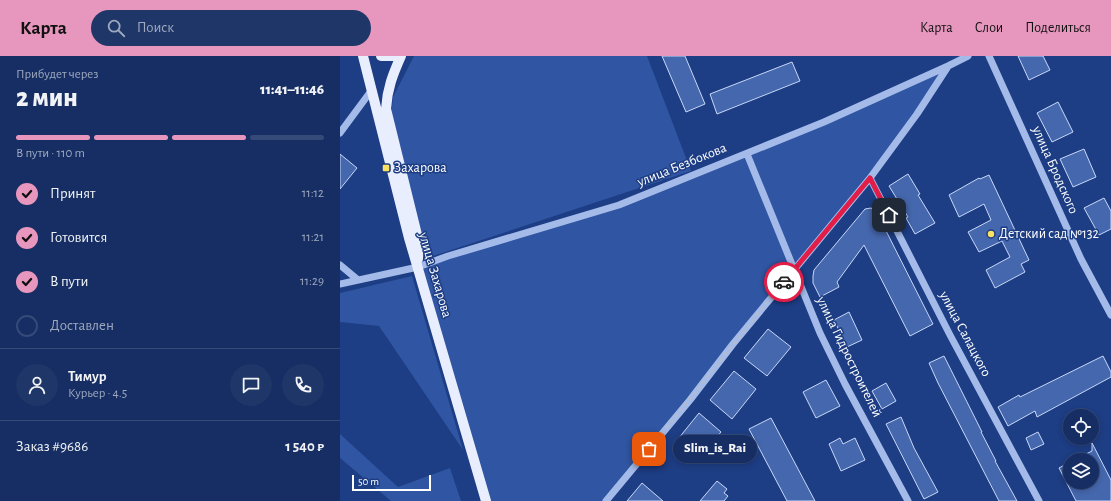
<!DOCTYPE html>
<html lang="ru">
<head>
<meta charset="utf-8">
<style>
  body { margin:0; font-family:"Alegreya Sans",sans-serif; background:#1f3669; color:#f1f3f6; height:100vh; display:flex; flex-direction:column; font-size:15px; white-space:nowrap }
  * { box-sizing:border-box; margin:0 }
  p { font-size:13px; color:#9ea8be }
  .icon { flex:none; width:22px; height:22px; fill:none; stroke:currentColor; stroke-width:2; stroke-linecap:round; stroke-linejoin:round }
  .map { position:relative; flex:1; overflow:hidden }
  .sheet { display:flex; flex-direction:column; background:#162e63; width:340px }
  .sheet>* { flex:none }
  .controls { position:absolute; left:723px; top:353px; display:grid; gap:8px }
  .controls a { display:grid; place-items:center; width:36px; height:36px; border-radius:50%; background:#162e63; box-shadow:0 2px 6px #0003,0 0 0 1px #354a78; font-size:20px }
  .scale { position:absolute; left:12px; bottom:10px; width:79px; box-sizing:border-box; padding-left:4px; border:2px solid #fff; border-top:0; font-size:11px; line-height:14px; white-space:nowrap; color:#fff; -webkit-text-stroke:3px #1d3d84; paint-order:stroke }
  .pin { position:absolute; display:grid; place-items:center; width:34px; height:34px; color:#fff; margin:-17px; border-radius:8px; box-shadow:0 2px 6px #0006 }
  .courier { position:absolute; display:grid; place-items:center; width:40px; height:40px; margin:-20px; border:3px solid #e11d48; border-radius:50%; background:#fff; color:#222; box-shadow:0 1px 5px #0007 }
  .bubble { position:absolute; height:28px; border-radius:14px; background:#162e63; box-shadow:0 2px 6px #0003,0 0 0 1px #354a78; font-size:13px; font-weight:800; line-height:28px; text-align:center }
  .headline em { font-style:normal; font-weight:800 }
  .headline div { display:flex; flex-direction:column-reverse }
  .headline { display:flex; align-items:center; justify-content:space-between; height:68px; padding:0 16px }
  h1 { font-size:26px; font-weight:800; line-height:30px }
  .bar { display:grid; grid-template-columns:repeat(4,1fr); gap:6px 4px; align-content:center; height:48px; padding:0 16px }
  .bar i { height:5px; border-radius:3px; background:#354a78 }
  .bar .active { background:#e797bd }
  .bar p { grid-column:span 4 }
  .line { display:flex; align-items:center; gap:10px; padding:0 16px; border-top:1px solid #354a78 }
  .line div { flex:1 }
  .round { display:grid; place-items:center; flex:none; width:42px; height:42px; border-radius:21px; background:#1f3669 }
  ol { padding:0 16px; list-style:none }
  li { display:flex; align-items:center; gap:12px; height:44px }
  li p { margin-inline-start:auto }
  li .icon { padding:4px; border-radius:50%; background:#e797bd; color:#111; stroke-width:4 }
  li:last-child { color:#9ea8be }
  li i { width:22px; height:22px; border:2px solid #354a78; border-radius:50% }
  header { display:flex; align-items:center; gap:24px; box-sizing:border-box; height:56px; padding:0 20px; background:#e797bd; color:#111 }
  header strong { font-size:19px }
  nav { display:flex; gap:22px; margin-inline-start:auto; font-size:14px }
  .search { width:280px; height:36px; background:#1f3669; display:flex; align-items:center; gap:10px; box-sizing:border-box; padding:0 14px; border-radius:22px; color:#9ea8be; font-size:15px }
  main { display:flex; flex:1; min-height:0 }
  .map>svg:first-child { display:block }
  .green { fill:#3055a2 }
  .building { fill:#4567ad; stroke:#c8d8f8 }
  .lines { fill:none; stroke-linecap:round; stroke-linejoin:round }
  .minor { stroke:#a4bbea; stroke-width:7 }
  .major { stroke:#e8eefe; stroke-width:10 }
  .done { stroke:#b0bbd4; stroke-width:4; stroke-dasharray:0 7.2 }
  .route { stroke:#e11d48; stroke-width:5 }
  .poi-dot { fill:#fae162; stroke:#1d3d84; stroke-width:1.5 }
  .labels { text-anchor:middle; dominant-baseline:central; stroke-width:3; stroke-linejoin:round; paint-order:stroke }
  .street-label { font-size:14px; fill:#fff; stroke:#1d3d84 }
  .poi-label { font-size:14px; fill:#fff; stroke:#1d3d84; text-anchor:start }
</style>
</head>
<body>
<header>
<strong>Карта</strong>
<div class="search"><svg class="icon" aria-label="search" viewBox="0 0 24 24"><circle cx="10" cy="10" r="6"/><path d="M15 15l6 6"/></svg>Поиск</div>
<nav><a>Карта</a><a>Слои</a><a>Поделиться</a></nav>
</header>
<main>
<section class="sheet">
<div class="headline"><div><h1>2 мин</h1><p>Прибудет через</p></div><em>11:41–11:46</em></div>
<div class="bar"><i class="active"></i><i class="active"></i><i class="active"></i><i></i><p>В пути · 110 m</p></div>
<ol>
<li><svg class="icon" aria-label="check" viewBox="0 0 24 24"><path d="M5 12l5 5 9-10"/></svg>Принят<p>11:12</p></li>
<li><svg class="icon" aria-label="check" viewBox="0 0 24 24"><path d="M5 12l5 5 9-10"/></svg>Готовится<p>11:21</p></li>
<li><svg class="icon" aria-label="check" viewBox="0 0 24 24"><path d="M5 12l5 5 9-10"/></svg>В пути<p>11:29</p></li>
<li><i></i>Доставлен</li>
</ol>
<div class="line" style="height:72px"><a class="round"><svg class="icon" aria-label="person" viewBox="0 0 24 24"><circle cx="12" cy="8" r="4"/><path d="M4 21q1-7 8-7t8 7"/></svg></a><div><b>Тимур</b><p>Курьер · 4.5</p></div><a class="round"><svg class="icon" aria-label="chat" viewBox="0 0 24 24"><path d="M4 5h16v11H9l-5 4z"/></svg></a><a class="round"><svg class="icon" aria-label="phone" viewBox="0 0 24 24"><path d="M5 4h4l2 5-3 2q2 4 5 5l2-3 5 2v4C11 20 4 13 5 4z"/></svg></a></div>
<div class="line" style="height:52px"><div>Заказ #9686</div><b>1 540 ₽</b></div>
</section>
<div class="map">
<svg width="771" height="445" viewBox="0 0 771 445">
  <rect width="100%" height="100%" fill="#1d3d84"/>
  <path class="green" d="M74 0H307L351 115 87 202 51 60 53 41Z
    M608 10 530 122 267 445H146L78 211 279 149Z
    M72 220 123 394 39 270 0 266V237Z
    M0 378 58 431 110 412 121 445H51L0 402Z"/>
  <path class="building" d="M322 0H345L365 48 346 56Z
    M678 0H703L710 14 689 24Z
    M452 6 460 25 377 58 370 38Z
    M718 46 733 76 712 86 697 57Z
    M744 93 756 121 733 131 720 103Z
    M0 98 17 112 0 133Z
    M568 118 580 138 578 139 595 167 575 178 566 162 568 161 549 130Z
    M649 119 689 204 681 208 685 216 655 232 646 214 670 201 662 185 639 196 628 176 651 164 644 148 619 161 609 139 639 122 640 123Z
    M764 142 771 155V173L759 179 744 152Z
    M531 152 536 155 593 268 570 280 524 189 497 226 499 231 480 241 473 227V220L474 214 525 153Z
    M509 256 522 284 507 291 494 264Z
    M428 273 451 291 427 320 404 302Z
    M604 300 642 376H641L656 405H655L677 445H659L598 327 589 307Z
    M763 300 771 316V321L697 361 695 355 668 370 658 351 679 339 680 341Z
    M394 315 416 333 392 363 370 344Z
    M486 324 500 350 476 362 463 336Z
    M546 327 556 345 542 353 532 335Z
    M359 357 381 376 356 406 334 388Z
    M561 361 574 392 598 436 584 443 546 368Z
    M431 362 475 445H447L409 373Z
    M698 376 704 388 691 394 686 382Z
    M500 382 503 388 515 382 525 404 501 415 489 388Z
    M752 387 771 424V445H736L719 412 730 406V426H752V404H734L752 395Z
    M377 425 387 433 384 437 388 440 384 445H360Z
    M302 427 323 445H287Z"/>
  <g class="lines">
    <path class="minor" d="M649 0 741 203 771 259
      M0 77 31 35
      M407 98 480 277 505 328 568 445
      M530 122 610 279 699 445
      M0 209 18 224
      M0 228 78 211 108 200 279 149 484 66 608 10 628 0
      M266 445 350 344 393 288 530 122 577 58 607 12"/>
    <path class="major" d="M23 0 69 182 146 445
      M41 0H54
      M61 0C53 18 47 33 46 53L79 187 78 203"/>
  </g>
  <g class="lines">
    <path class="done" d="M309 393 444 226"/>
    <path class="route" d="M444 226 530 122 549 159"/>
  </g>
  <g class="poi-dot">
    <rect x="42" y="108" width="8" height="8" rx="2"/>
    <circle cx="651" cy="178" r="4"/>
  </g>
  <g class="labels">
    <g class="street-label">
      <text transform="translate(342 109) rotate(-22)">улица Безбокова</text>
      <text transform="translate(715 114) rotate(66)">улица Бродского</text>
      <text transform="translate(95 219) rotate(74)">улица Захарова</text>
      <text transform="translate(625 278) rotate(62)">улица Салацкого</text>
      <text transform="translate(509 301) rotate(64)">улица Гидростроителей</text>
    </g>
    <g class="poi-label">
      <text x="54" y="112">Захарова</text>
      <text x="659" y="178">Детский сад №132</text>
    </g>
  </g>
</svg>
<div class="controls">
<a><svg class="icon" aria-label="locate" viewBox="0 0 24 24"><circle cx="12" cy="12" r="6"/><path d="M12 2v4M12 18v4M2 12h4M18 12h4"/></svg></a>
<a><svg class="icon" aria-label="layers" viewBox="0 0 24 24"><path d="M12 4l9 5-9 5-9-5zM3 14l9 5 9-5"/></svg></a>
</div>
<div class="scale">50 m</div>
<div class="pin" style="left:309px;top:393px;background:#ea580c"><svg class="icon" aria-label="bag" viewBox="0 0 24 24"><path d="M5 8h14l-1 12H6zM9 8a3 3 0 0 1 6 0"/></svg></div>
<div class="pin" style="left:549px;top:159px;background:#1f2937"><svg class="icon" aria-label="home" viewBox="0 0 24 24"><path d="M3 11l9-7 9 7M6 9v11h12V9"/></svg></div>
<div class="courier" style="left:444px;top:226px"><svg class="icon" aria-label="car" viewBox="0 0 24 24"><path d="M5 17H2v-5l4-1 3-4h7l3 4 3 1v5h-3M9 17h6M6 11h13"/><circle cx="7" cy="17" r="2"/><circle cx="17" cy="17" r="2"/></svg></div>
<div class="bubble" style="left:333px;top:379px;width:84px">Slim_is_Rai</div>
</div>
</main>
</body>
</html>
